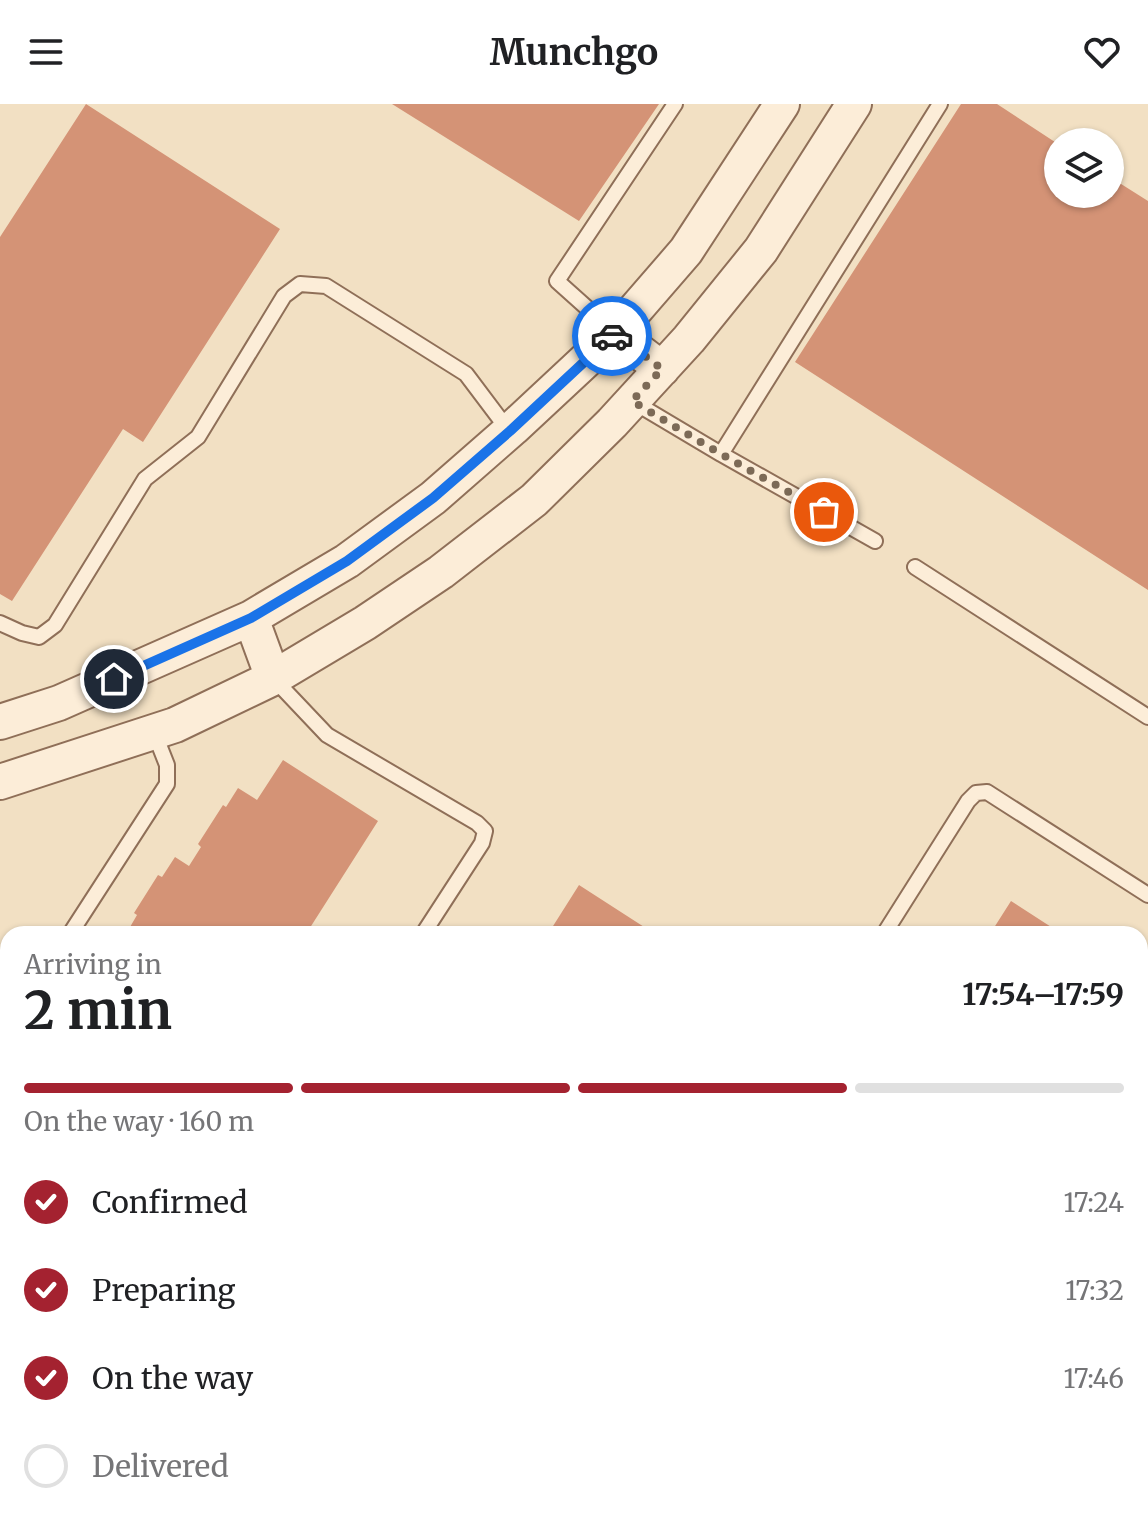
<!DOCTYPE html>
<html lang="en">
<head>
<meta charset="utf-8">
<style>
  body { margin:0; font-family:Merriweather,serif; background:#f6f6f6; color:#202124; height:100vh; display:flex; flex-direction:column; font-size:30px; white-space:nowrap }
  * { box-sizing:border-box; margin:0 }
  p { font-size:26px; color:#757577 }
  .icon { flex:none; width:44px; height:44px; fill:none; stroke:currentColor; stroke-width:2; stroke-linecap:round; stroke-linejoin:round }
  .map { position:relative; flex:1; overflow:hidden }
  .sheet { position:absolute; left:0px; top:822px; width:1148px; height:602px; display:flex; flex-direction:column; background:#fff; border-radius:24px 24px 0 0; box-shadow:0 2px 6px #0004 }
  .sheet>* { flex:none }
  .tools { position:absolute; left:1044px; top:24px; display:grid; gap:16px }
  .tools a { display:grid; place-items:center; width:80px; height:80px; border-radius:50%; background:#fff; box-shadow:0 2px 6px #0004; font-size:40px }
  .pin { position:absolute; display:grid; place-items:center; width:68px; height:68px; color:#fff; margin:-34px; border:4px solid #fff; border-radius:50%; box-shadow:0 2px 8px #0007 }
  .courier { position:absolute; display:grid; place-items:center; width:80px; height:80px; margin:-40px; border:6px solid #1a73e8; border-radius:50%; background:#fff; color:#222; box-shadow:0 2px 10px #0007 }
  .summary em { font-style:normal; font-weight:700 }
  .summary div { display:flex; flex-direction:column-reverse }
  .summary { display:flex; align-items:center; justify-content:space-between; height:136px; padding:0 24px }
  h1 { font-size:52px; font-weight:700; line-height:60px }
  .bar { display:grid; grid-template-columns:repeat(4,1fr); gap:12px 8px; align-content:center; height:96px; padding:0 24px }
  .bar i { height:10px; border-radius:6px; background:#e0e0e0 }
  .bar .active { background:#a42230 }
  .bar p { grid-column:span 4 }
  ol { padding:0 24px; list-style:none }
  li { display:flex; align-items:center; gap:24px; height:88px }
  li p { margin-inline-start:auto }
  li .icon { padding:8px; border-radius:50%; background:#a42230; color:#fff; stroke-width:4 }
  li:last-child { color:#757577 }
  li i { width:44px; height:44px; border:4px solid #e0e0e0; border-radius:50% }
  header { display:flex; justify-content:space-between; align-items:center; height:104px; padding:0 24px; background:#fff; font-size:36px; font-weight:700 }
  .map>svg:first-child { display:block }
  .building { fill:#d49376 }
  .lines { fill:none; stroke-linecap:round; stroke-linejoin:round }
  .service-casing { stroke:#8f6f58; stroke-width:18 }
  .minor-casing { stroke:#8f6f58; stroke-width:30 }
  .tertiary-casing { stroke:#8f6f58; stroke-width:38 }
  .service { stroke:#fcedd8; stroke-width:14 }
  .minor { stroke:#fcedd8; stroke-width:26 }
  .tertiary { stroke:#fcedd8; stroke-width:34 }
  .done { stroke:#7c6a57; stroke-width:8; stroke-dasharray:0 14.4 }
  .route { stroke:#1a73e8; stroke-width:10 }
</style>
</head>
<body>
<header><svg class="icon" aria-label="menu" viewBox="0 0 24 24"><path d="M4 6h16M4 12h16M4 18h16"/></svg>Munchgo<svg class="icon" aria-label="heart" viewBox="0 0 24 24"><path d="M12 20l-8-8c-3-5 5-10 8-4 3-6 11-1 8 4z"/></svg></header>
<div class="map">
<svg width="1148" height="1423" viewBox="0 0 1148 1423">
  <rect width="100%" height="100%" fill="#f2e0c3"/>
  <path class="building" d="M86 0 280 125 143 338 123 325 12 497 0 490V133Z
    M392 0H659L579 117Z
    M961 0H997L1058 40V90H1110V73L1148 97V486L795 258Z
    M283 656 378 717 306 830H126L137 811 134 809 158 771 162 773 175 753 189 762 201 743 198 740 223 701 226 703 238 684 257 696Z
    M579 781 655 830H548Z
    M1011 797 1062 830H990Z
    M1140 880 1148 885V961L1140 973Z
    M1148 1333V1423H1090L1095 1416H1140V1345Z
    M0 1391 8 1396V1416H39L50 1423H0Z
    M802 1416H857L853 1423H813Z"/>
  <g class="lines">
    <g class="service-casing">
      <path id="service" d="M615 229 557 177 675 0
        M632 297 721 350 940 0
        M721 350 875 437
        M915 463 1148 613
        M0 519 22 529 39 533 55 521 145 375 198 333 284 192 300 180 326 182 466 270 509 327
        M273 574 327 631 477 719 485 727 482 739 423 830
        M70 830 167 680V661L154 628
        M884 830 968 697 976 689 987 688 1148 791
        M0 939 8 926
        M1140 1258 1148 1246
        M0 1316 8 1321
        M158 1416 170 1423
        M588 1416 599 1423
        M728 1416 739 1423
        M272 1423 276 1416
        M651 1423 656 1416
        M1035 1423 1040 1416"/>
    </g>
    <g class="minor-casing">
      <path id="minor" d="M1140 1083 1148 1070
        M924 1423 929 1416"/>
    </g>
    <g class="tertiary-casing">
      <path id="tertiary" d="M615 229 662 265
        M251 514 273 574
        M0 618 59 599 251 514 347 457 433 394 513 324 615 229 686 147 782 0
        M0 678 175 621 273 574 365 519 441 468 534 396 612 319 689 235 761 146 854 0
        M0 1094 8 1103
        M0 1189 8 1198
        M338 1416 349 1423
        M455 1416 466 1423"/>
    </g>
    <use href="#service" class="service"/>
    <use href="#minor" class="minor"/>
    <use href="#tertiary" class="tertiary"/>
  </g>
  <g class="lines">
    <path class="done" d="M612 232 615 229 662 265 632 297 721 350 824 408"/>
    <path class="route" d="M114 575 251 514 347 457 433 394 510 327 612 232"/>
  </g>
</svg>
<div class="tools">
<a><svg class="icon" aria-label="layers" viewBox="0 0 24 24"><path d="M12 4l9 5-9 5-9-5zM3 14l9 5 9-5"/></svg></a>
</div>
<div class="pin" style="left:824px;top:408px;background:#ea580c"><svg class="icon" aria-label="bag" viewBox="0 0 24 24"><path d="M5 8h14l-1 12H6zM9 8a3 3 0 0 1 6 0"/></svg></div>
<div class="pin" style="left:114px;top:575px;background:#1f2937"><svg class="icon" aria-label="home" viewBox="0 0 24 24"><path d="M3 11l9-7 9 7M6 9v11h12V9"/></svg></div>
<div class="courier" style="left:612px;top:232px"><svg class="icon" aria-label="car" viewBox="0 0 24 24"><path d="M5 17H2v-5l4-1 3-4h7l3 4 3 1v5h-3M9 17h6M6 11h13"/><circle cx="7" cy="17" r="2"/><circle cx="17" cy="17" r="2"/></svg></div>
<section class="sheet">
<div class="summary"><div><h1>2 min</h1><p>Arriving in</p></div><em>17:54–17:59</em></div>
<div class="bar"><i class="active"></i><i class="active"></i><i class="active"></i><i></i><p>On the way · 160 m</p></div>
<ol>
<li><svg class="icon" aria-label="check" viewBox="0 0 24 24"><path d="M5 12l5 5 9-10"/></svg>Confirmed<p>17:24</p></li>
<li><svg class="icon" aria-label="check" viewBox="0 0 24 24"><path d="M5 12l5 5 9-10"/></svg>Preparing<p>17:32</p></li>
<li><svg class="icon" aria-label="check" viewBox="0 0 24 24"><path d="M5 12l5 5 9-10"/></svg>On the way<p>17:46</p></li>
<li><i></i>Delivered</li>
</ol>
</section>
</div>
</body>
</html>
